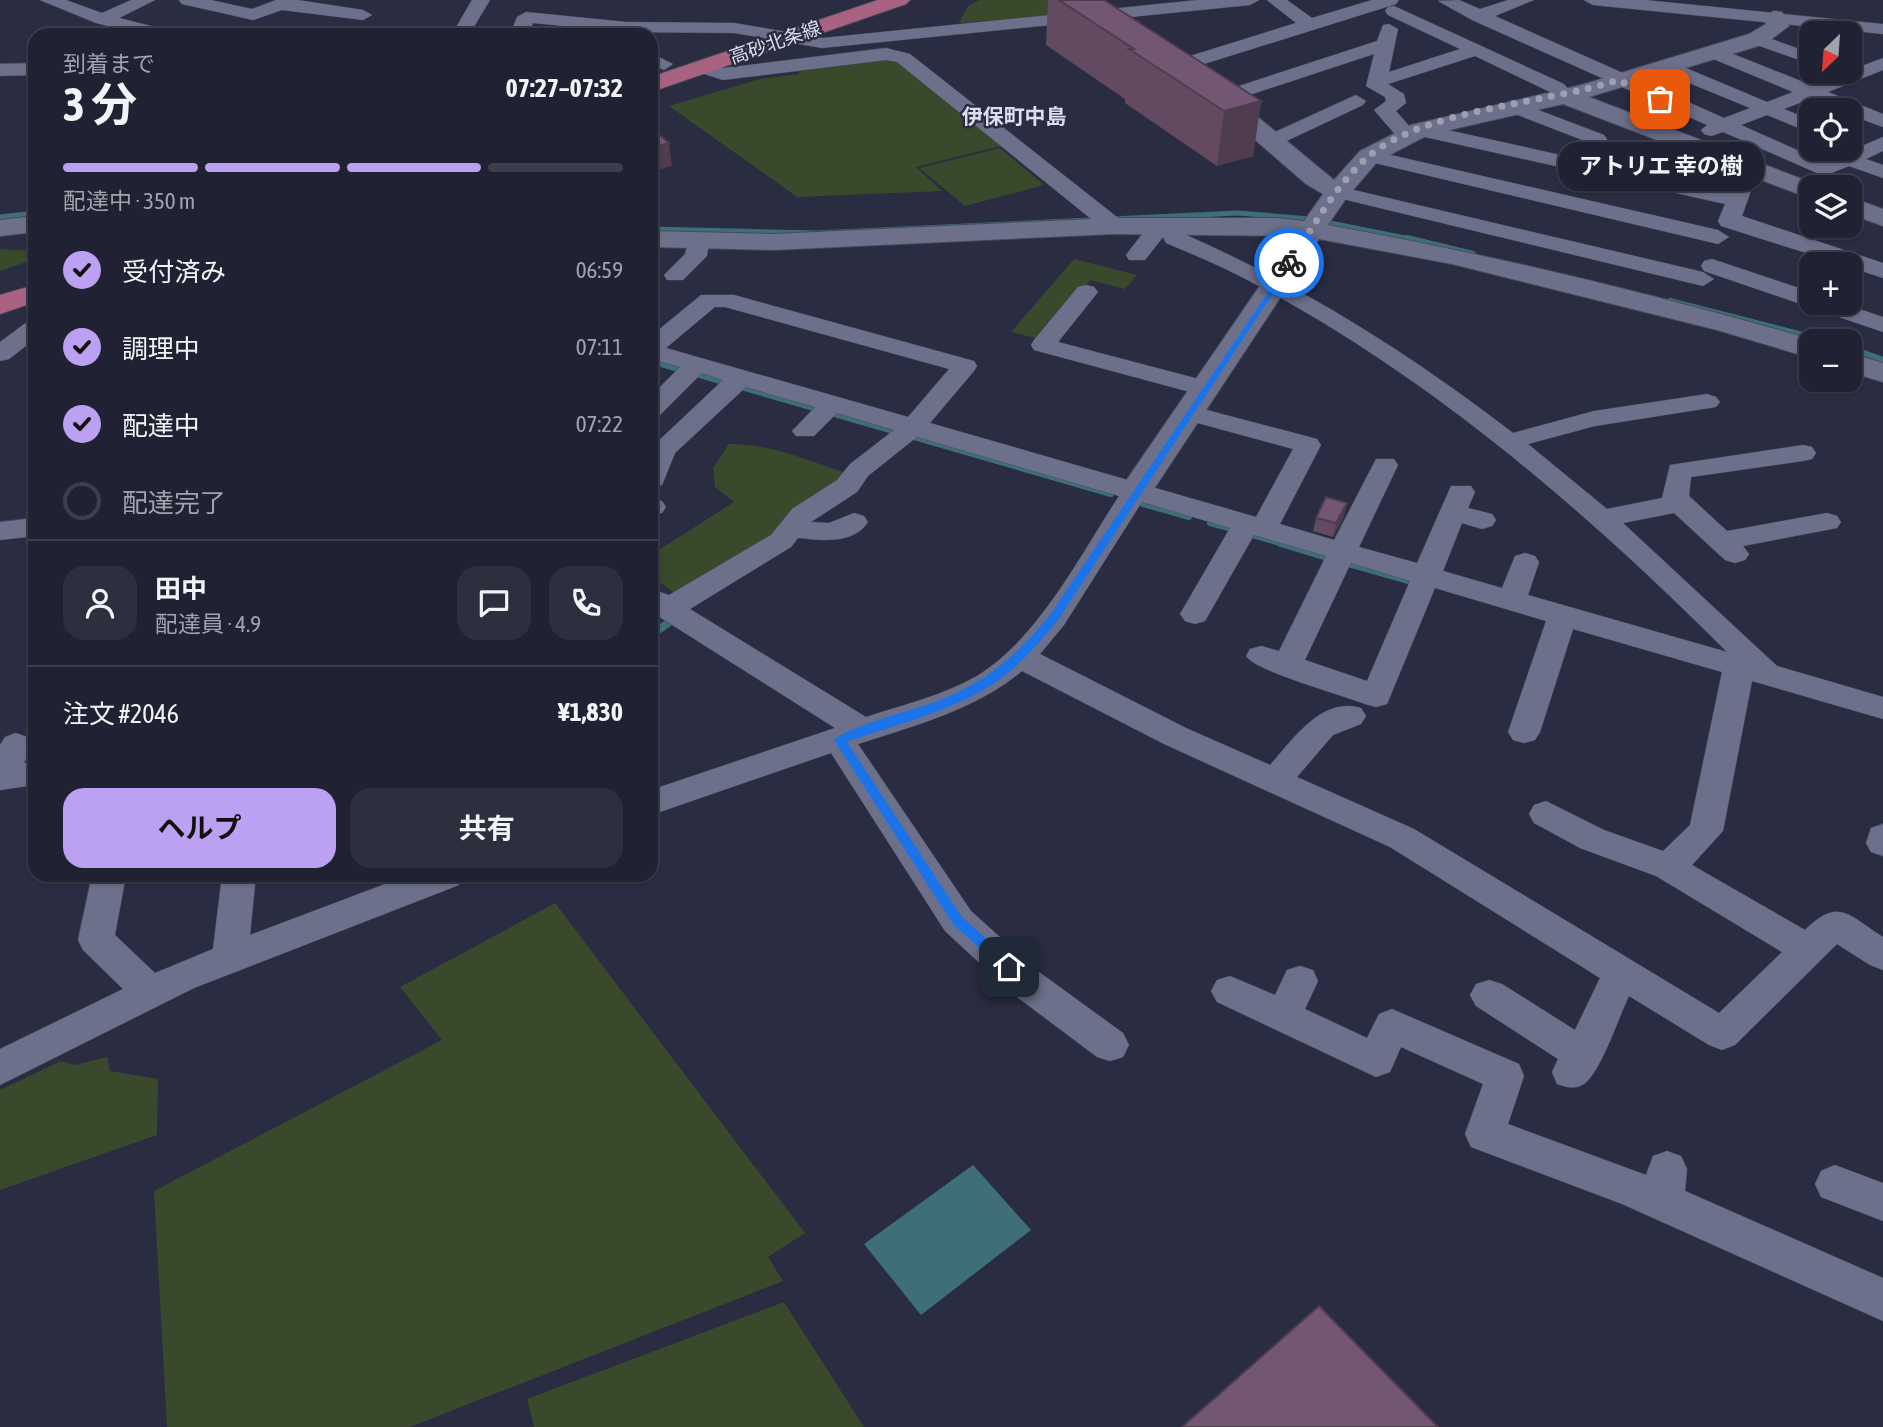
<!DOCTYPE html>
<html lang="ja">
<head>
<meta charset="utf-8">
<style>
  body { margin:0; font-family:"Asap Condensed","Noto Sans JP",sans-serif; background:#2d2e3e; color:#f1f3f6; height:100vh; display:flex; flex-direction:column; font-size:26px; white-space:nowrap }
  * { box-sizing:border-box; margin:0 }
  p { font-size:23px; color:#a2a3ac }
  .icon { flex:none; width:38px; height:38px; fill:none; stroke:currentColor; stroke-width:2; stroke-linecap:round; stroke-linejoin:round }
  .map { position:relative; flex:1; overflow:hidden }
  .details { position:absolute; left:28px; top:28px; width:630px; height:854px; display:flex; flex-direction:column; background:#202132; border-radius:21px; box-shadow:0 2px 5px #0004,0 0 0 2px #3d3e4d }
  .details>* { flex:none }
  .needle { width:46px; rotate:205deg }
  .fabs { position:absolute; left:1799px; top:21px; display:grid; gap:14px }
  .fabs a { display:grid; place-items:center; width:63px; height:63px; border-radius:14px; background:#202132; box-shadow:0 2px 5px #0004,0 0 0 2px #3d3e4d; font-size:35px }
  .pin { position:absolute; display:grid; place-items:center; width:60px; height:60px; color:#fff; margin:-30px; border-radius:14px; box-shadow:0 4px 10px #0006 }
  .courier { position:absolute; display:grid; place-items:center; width:70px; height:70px; margin:-35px; border:5px solid #1a73e8; border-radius:50%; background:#fff; color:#222; box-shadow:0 2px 9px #0007 }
  .bubble { position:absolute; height:49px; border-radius:21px; background:#202132; box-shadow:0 2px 5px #0004,0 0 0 2px #3d3e4d; font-size:23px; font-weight:700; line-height:49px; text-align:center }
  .overview em { font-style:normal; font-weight:700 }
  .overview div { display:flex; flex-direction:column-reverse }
  .overview { display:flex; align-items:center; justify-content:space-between; height:119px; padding:0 35px }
  h1 { font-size:46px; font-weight:700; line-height:52px }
  .bar { display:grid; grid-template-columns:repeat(4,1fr); gap:10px 7px; align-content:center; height:84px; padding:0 35px }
  .bar i { height:9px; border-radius:5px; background:#3d3e4d }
  .bar .current { background:#bca0f2 }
  .bar p { grid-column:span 4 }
  .line { display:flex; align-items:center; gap:18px; padding:0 35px; border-top:2px solid #3d3e4d }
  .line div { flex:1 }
  .round { display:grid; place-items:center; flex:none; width:74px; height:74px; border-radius:21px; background:#2d2e3e }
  ol { padding:0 35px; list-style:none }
  li { display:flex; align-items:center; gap:21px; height:77px }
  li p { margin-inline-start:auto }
  li .icon { padding:7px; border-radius:50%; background:#bca0f2; color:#111; stroke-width:4 }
  li:last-child { color:#a2a3ac }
  li i { width:38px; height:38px; border:4px solid #3d3e4d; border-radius:50% }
  .primary-button { display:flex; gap:14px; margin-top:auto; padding:14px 35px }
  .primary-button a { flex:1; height:80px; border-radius:21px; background:#bca0f2; color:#111; font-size:28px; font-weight:700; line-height:80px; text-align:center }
  .primary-button a+a { background:#2d2e3e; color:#f1f3f6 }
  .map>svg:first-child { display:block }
  .green { fill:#39492c }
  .water { fill:#3e6f78 }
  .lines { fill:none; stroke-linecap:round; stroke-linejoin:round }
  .stream-far2 { stroke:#3e6f78; stroke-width:5 }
  .stream-far1 { stroke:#3e6f78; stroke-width:6 }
  .stream { stroke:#3e6f78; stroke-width:8 }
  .minor-casing { stroke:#47495b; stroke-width:1 }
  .tertiary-casing { stroke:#47495b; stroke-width:2 }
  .primary-casing { stroke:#47495b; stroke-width:2 }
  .minor { fill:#6d708a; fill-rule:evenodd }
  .tertiary { fill:#6d708a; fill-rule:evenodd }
  .primary { fill:#a96280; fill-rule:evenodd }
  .wall { fill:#634a61 }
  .shaded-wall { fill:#503c4f }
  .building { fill:#735671; stroke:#503c4f; stroke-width:2 }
  .route { fill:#1a73e8 }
  .done { stroke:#9ea0b1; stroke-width:7; stroke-dasharray:0 12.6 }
  .labels { text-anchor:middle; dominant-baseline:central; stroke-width:5; stroke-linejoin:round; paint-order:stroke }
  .far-street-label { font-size:19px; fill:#dcdeed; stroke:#2a2c42 }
  .far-neighbourhood-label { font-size:21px; font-weight:bold; fill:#dcdeed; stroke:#2a2c42 }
</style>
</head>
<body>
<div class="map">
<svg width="1883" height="1427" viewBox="0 0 1883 1427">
  <rect width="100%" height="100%" fill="#2a2c42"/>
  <path class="green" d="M980 0H1100L1116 10 959 23 968 6Z
    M882 58 900 62 1001 146 916 167 942 191 797 197 669 106 760 79 799 74 797 69Z
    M1000 148 1044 185 965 206 919 168Z
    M0 249 35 251V259L0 271Z
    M1074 259 1137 275 1125 289 1090 280 1039 339 1011 332Z
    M729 444C768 443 809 461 846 473L793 513 770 541 677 595 651 576V555L734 502 715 487 713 468Z
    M555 903 805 1233 768 1257 783 1281 410 1427H167L154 1191 442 1040 400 987Z
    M107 1057 110 1071 158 1079 157 1135 0 1190V1090L61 1061 75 1065Z
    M784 1302 864 1427H534L527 1399Z"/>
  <path class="water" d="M973 1165 1031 1230 921 1315 864 1244Z"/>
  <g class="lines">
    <path class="stream-far2" d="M0 217 35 213
      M651 229 817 233 1238 213 1310 219 1415 240"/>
    <path class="stream-far1" d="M1407 238 1473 254
      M1670 301 1826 341
      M1850 348 1883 360
      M651 361 1111 494
      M1143 504 1189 517
      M1210 523 1236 530
      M1249 534 1287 545"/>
    <path class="stream" d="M1281 543 1327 557
      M1348 563 1408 580
      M651 635 671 621"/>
    <g class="minor-casing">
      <path id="minor" d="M40 0H66L102 13 131 0H155L119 18 171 31 174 35H144L96 23Z
        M179 0H211L252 9 276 0H298L363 10 372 15 363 20 282 10 253 20 182 4Z
        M472 0H490L469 35H362L371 30 455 29Z
        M1198 0H1259L1250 5 822 48 734 33 626 32 533 23 528 35H510L517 17 526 12 626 22 734 23 822 38Z
        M1267 0H1287L1312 18 1372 0H1399L1396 4 1188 69H1174L1172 65 1174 61 1296 23Z
        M1459 0 1480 9 1508 0H1534L1495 16 1724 118 1750 108 1660 71 1658 67 1660 63H1674L1767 102 1793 92 1706 56 1703 52 1706 48H1718L1811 85 1883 58V70L1828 92 1883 114V127L1850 115V110H1839L1810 99 1784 109 1811 120V133L1767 115 1741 125 1824 162 1883 137V151L1866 159 1883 165V178L1849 166 1824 176 1723 132 1711 136 1704 134 1701 130 1707 125 1472 20 1438 1Z
        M1584 0H1645L1883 24V34L1593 5Z
        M1394 6 1564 84 1574 96 1571 100H1557L1550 92 1475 56 1388 84 1404 94 1406 103 1396 111 1411 128 1420 124 1729 192 1738 174 1760 166 1767 168 1770 172 1754 182 1742 216 1883 263V278L1850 267V264H1841L1721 226 1718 221 1725 204 1416 135 1413 139H1399L1374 110 1386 101 1385 97 1366 86 1374 54 1228 102H1214L1211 98 1214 94 1377 41 1383 25 1389 24 1398 29 1389 72 1460 49 1388 15 1385 11 1388 7Z
        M1757 34 1811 53V64L1751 43 1748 39Z
        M886 48 910 54 1122 221 1125 226 1122 231H1106L897 62 886 60 723 80 695 71 693 67 702 61 724 68Z
        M651 53 673 64 664 70 651 65Z
        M35 63V75L0 76V64Z
        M1356 95 1366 101 1363 105 1278 145 1271 147 1261 141 1264 137Z
        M1512 100 1604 135 1607 139 1604 143H1590L1505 110 1502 106Z
        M1369 150 1718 230 1729 237 1718 244 1362 160 1359 156 1362 152Z
        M1337 186 1703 272 1714 279 1703 286 1330 196 1326 192 1330 188Z
        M1172 219 1180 221 1184 234C1304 287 1409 353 1513 433L1594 411 1707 394 1716 397 1720 402 1716 407 1595 426 1528 444 1607 509 1662 498 1670 465 1803 445 1812 447 1816 453 1812 459 1803 461 1691 477 1689 496 1727 531 1827 513 1837 516 1841 522 1837 528 1743 546 1749 554 1745 560 1735 563 1725 560 1674 513 1623 523 1777 666 1883 697V719L1752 681 1723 831 1692 865 1805 930C1839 897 1848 915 1883 937V970L1870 965 1837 944 1735 1045 1722 1050 1709 1045 1629 996C1619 1016 1601 1072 1584 1084 1574 1090 1567 1087 1557 1084L1552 1072 1558 1059 1476 1006 1470 995 1476 984 1489 980 1502 984 1575 1030 1600 978 1390 847 1164 744 1022 671C977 709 914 726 858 744L971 911 1039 972 1123 1033 1129 1045 1123 1057 1110 1061 1097 1057 1013 994 945 931 831 753 651 815V790L835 728 658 616 651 611V589L669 595 771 535 792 509 837 480 850 464 894 430 837 413 814 436H796L792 431 815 407 746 387 675 453 662 485 651 487V448L723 380 702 373 660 415 651 418V396L680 367 651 359V336L701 295H734L974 361 977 366 974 371 930 423 1256 517 1293 449 1179 418 1175 413 1179 408 1188 405 1317 439 1321 445 1280 524 1334 540 1376 459H1394L1398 465 1359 547 1417 563 1451 486H1471L1475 492 1468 508 1492 514 1496 520 1492 526 1482 529 1462 523 1443 571 1502 588 1515 556 1525 553 1535 556 1539 562 1528 595 1727 652C1587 512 1433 379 1257 285 1228 269 1197 256 1166 243L1163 237 1145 260H1129L1126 255 1152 221ZM715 307H725L949 369 908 417 666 348ZM917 437 1119 496C1081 554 1038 639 977 676 944 695 903 705 866 717L690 609 791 547 798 538C821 540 853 545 868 522L864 516 854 513 829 523 811 522 857 492 868 476ZM1142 502 1230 528 1180 614 1185 621 1195 624 1205 621 1254 535 1326 556 1279 651 1261 646 1250 649 1246 656C1255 671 1342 695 1365 704L1376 707 1387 704 1435 588 1546 621 1508 732 1513 740 1524 743 1535 740 1540 732 1573 629 1722 672 1690 825 1663 851 1604 830 1546 801 1534 805 1529 814 1534 823 1580 848 1656 876 1782 952 1719 1013 1414 829 1297 777 1333 735 1361 724 1366 716 1361 708C1322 696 1293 739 1270 765L1186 728 1040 654 1064 625ZM1351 563 1410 581 1367 681 1305 660Z
        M698 235 709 242 707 256 683 280H667L664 275 685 254 690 237Z
        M1712 259 1811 292V303H1841L1883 317V332L1704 271 1701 266 1704 261Z
        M1086 285 1094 287 1098 292 1058 342 1214 383 1218 388 1214 393 1205 396 1034 350 1031 345 1034 340 1078 287Z
        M35 320V339L9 359 0 361V342L27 322Z
        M651 499 662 501 666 507 662 513 651 515Z
        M35 518V536L0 540V522Z
        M16 733 27 737 32 745 24 763 35 761V785L0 790V745L5 737Z
        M1883 824V856L1871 852 1866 843 1871 828Z
        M92 875H126L115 935 155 973 213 949 222 875H256L250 935 409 875H464L459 885 194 988 0 1085V1049L123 989 83 950 78 940Z
        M1300 966 1313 970 1318 981 1305 1009 1367 1038 1379 1014 1392 1009 1519 1064 1524 1076 1508 1124 1646 1175 1653 1156 1667 1151 1681 1156 1687 1169 1685 1191 1883 1278V1321L1622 1204 1471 1147 1465 1134 1483 1084 1401 1047 1390 1072 1376 1077 1217 1002 1211 991 1217 980 1230 976 1275 995 1287 970Z
        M1835 1165 1883 1183V1221L1821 1197 1815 1184 1821 1171Z"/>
    </g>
    <g class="tertiary-casing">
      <path id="tertiary" d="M1774 11 1782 12 1789 26 1765 44 1589 97 1820 186 1811 187V199L1563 104 1428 135 1378 161 1347 197 1328 225C1493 255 1656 294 1817 341H1811V358L1717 330 1452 264 1319 239 1148 498 1136 501 1124 498 1119 491 1294 236 1114 234 774 250 651 247V231L774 234 1114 218H1277L1304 221 1323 194 1306 184 1208 99 1204 94 1208 89H1224L1334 180 1360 151 1411 125 1581 85 1749 34 1766 24 1763 17Z
        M1850 197 1883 209V226L1850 214Z
        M35 216V232L0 236V220Z
        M1850 353 1883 363V382L1850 372Z"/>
    </g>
    <g class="primary-casing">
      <path id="primary" d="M878 0H910L906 4 651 92V77Z
        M35 285V302L0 314V295Z"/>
    </g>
    <use href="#minor" class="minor"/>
    <use href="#tertiary" class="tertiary"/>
    <use href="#primary" class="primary"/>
  </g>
  <path class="wall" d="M1048 0H1104L1261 101 1253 156 1217 166 1125 103V99L1046 45Z
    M1344 516 1333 537 1313 531 1316 518Z"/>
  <path class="shaded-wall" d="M1261 101 1253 156 1217 166 1224 111Z
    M669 143 672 166 651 172V148Z
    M1347 503 1344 516 1333 537 1336 523Z"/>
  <path class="building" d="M1059 0H1104L1261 101 1224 111 1129 49H1134Z
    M651 128 669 143 651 148Z
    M1326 497 1347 503 1336 523 1316 518Z
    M1319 1306 1438 1427H1182Z"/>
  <path class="route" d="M1289 261 1293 263 1058 620C1038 644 1019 667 993 684 950 712 894 725 847 742L962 917 1014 963V971H1004L953 924 834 740C847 727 913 710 935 702 987 682 1015 657 1050 615Z"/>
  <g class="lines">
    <path class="done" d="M1289 263C1313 228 1336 184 1369 156 1427 108 1546 104 1618 80L1660 99"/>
  </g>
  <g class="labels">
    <g class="far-street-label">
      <text transform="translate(775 42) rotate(-19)">高砂北条線</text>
    </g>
    <g class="far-neighbourhood-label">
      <text x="1014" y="116">伊保町中島</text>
    </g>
  </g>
</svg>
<div class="fabs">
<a><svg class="needle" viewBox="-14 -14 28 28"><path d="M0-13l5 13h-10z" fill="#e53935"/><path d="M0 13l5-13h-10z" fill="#a2a3ac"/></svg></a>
<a><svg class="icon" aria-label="locate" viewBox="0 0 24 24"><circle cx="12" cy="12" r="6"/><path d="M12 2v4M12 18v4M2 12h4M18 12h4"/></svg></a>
<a><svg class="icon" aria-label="layers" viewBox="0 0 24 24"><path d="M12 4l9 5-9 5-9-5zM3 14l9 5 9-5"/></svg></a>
<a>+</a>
<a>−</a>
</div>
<div class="pin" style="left:1660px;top:99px;background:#ea580c"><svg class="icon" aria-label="bag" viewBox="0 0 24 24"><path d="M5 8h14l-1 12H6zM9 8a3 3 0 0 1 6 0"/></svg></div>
<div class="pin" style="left:1009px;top:967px;background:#1f2937"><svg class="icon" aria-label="home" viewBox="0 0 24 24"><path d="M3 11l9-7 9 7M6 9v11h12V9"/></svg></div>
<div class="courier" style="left:1289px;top:263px"><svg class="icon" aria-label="bike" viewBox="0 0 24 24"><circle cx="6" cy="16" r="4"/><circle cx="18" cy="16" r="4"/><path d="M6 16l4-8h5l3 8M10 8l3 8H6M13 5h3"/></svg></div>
<div class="bubble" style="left:1558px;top:142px;width:206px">アトリエ 幸の樹</div>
<section class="details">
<div class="overview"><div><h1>3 分</h1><p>到着まで</p></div><em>07:27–07:32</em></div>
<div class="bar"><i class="current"></i><i class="current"></i><i class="current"></i><i></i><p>配達中 · 350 m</p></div>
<ol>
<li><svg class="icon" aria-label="check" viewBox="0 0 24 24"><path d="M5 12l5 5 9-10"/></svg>受付済み<p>06:59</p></li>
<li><svg class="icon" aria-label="check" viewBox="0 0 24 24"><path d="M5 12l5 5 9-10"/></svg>調理中<p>07:11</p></li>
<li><svg class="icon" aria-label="check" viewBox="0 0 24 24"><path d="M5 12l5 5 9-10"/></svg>配達中<p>07:22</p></li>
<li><i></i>配達完了</li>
</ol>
<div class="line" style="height:126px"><a class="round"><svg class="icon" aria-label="person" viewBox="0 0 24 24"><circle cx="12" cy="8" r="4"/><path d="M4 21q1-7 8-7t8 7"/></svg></a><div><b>田中</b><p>配達員 · 4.9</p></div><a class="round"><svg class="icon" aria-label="chat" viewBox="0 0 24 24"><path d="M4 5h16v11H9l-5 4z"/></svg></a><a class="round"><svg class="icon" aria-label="phone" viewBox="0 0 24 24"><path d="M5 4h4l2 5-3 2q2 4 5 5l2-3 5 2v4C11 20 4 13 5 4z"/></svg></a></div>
<div class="line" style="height:91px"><div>注文 #2046</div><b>¥1,830</b></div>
<div class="primary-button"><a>ヘルプ</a><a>共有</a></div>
</section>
</div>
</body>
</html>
